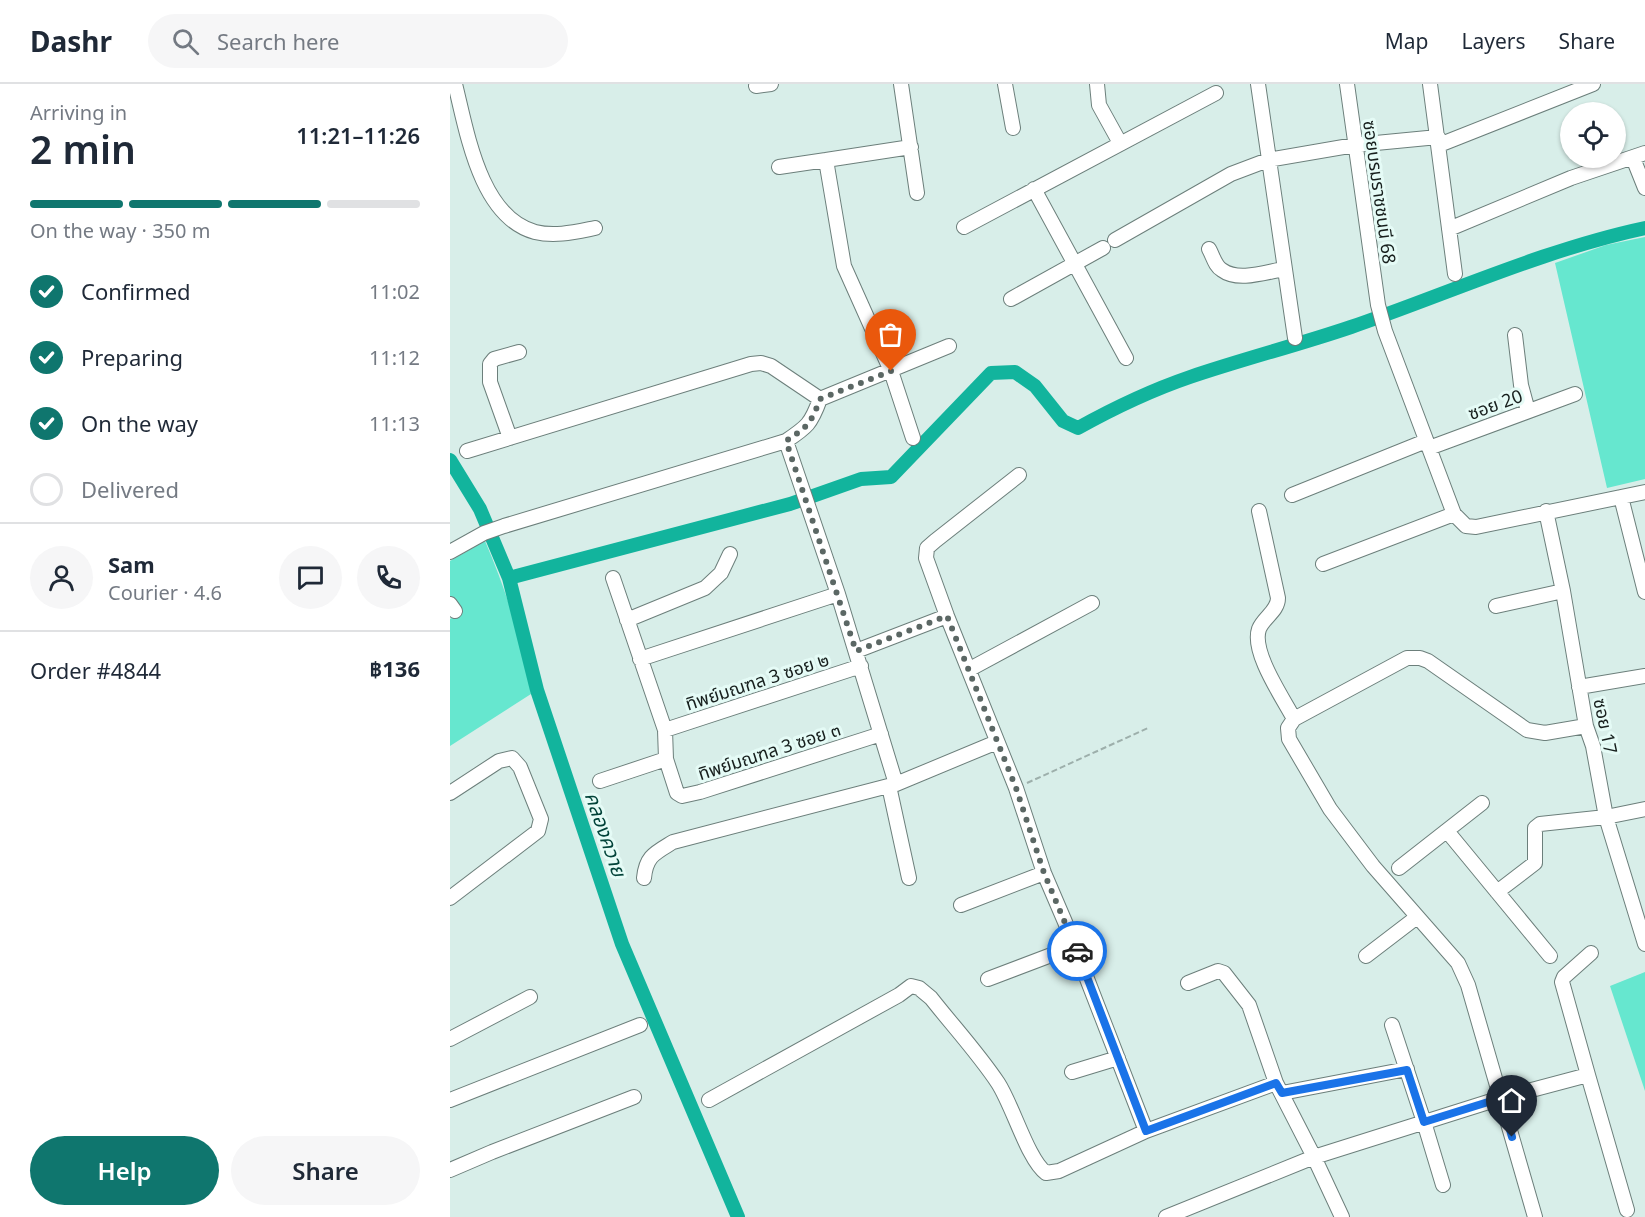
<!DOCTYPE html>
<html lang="en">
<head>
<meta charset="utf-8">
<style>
  body { margin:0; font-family:"Noto Sans","Noto Sans Thai",sans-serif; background:#f6f6f7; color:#1f2937; height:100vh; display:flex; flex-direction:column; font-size:22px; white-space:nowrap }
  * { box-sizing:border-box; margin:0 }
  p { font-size:20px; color:#747a83 }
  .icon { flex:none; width:33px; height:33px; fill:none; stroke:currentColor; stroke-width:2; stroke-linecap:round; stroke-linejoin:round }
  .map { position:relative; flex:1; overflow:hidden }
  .side { display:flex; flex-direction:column; background:#fff; width:450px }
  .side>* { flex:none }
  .tools { position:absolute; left:1110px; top:18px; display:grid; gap:12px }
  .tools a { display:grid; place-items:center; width:66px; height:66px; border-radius:50%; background:#fff; box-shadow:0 2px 4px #0004; font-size:30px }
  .pin { position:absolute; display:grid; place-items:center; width:51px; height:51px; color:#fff; margin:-62px -26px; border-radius:50% 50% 50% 0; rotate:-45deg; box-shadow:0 0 6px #0007 }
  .pin .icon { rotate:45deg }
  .courier { position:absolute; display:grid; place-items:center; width:60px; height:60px; margin:-30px; border:4px solid #1a73e8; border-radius:50%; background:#fff; color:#222; box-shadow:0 2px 8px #0007 }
  .summary em { font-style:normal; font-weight:600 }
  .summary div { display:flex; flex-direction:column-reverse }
  .summary { display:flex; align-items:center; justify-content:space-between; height:102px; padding:0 30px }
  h1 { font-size:39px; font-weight:600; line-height:45px }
  .bar { display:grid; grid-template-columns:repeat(4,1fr); gap:9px 6px; align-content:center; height:72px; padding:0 30px }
  .bar i { height:8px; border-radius:4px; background:#e0e1e3 }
  .bar .active { background:#0f766e }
  .bar p { grid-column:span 4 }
  .line { display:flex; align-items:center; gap:15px; padding:0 30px; border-top:2px solid #e0e1e3 }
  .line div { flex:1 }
  .round { display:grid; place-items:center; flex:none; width:63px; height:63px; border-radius:32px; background:#f6f6f7 }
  ol { padding:0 30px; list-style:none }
  li { display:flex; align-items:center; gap:18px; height:66px }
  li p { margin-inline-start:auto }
  li .icon { padding:6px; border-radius:50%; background:#0f766e; color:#fff; stroke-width:4 }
  li:last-child { color:#747a83 }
  li i { width:33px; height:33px; border:3px solid #e0e1e3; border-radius:50% }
  .action { display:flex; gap:12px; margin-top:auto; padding:12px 30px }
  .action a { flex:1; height:69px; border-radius:36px; background:#0f766e; color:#fff; font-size:24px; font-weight:600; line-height:69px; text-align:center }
  .action a+a { background:#f6f6f7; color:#1f2937 }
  header { display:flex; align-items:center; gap:36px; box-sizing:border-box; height:84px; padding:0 30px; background:#fff; border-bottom:2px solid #e0e1e3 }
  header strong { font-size:28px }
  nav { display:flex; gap:33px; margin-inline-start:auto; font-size:21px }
  .search { width:420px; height:54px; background:#f6f6f7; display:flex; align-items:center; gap:15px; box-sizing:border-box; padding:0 21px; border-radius:33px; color:#747a83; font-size:22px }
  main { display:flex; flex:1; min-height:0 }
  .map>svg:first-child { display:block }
  .green { fill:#66e7cf }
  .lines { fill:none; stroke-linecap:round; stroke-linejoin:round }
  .canal { stroke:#12b49d; stroke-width:14 }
  .minor-casing { stroke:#6c7f7b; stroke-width:16 }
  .path { stroke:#9dafab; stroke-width:2; stroke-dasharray:6 3; stroke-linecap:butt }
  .minor { stroke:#fff; stroke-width:14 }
  .done { stroke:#5b6764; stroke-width:6; stroke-dasharray:0 10.8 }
  .route { stroke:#1a73e8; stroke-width:8 }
  .labels { text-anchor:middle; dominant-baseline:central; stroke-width:6; stroke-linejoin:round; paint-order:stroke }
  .street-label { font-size:18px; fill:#171f1d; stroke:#e5fbf6 }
  .water-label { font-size:20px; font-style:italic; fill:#024339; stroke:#e5fbf6 }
</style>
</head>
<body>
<header>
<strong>Dashr</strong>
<div class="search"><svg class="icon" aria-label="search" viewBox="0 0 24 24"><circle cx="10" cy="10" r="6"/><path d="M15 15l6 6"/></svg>Search here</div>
<nav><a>Map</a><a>Layers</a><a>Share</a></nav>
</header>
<main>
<section class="side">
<div class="summary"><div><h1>2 min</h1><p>Arriving in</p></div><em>11:21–11:26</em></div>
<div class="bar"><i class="active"></i><i class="active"></i><i class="active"></i><i></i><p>On the way · 350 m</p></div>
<ol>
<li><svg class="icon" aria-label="check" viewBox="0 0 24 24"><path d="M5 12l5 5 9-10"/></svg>Confirmed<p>11:02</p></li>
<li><svg class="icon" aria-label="check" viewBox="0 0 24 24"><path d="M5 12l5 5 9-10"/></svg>Preparing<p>11:12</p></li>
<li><svg class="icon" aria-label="check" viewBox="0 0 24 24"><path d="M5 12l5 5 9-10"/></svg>On the way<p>11:13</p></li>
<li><i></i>Delivered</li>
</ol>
<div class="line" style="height:108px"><a class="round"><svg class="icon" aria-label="person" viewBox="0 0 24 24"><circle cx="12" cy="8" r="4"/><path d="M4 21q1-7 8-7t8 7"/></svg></a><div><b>Sam</b><p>Courier · 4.6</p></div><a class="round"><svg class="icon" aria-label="chat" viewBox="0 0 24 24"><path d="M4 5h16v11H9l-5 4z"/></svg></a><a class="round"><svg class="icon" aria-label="phone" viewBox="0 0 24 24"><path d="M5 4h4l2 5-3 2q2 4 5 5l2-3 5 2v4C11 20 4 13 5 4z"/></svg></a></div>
<div class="line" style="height:78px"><div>Order #4844</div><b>฿136</b></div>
<div class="action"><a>Help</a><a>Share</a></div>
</section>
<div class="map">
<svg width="1195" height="1133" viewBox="0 0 1195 1133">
  <rect width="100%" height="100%" fill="#d8eee9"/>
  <path class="green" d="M1195 153V395L1157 404 1105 179 1156 161Z
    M35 457C56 506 73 558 81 610L0 662V535L11 529 0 512V477Z
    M1195 888V1007L1160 902Z"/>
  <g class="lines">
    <path class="canal" d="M0 376 30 425 59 494 87 606 172 860 288 1133
      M59 494 340 420 411 395 441 393 541 289 565 288 585 302 613 337 628 344C664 324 702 306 740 293 793 275 848 261 901 243 997 210 1096 165 1195 144"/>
    <g class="minor-casing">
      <path id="minor" d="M5 0C17 48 30 133 85 148 105 153 125 148 145 144
        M451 0 467 109
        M555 0 563 44
        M647 0 649 21 670 59
        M808 0 845 254
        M897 0 928 221 935 247 1004 430 1016 442 1026 443 1195 408
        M980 0 1005 190
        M306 2 321 0
        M989 61 1143 0
        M461 63 376 76 394 182 441 287 463 354
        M1183 74 1195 104
        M329 83 376 76
        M584 105 676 274
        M514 143 766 9
        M999 145 1121 94 1195 69
        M665 156 781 90 818 76 905 61 988 53
        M759 165C763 172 765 182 772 186 788 198 816 188 834 185
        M561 215 653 164
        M1065 251 1071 301 1078 327
        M60 354 40 298V280L44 275 69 268
        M336 357 388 510 446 700
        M979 364 1125 310
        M17 367 301 280 311 279 321 282 370 315
        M569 391 485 457 477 464 476 474 497 532 566 704 594 789 615 838 696 1047
        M842 411 976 357
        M1171 413 1195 508
        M809 427 828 514C828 527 814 533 809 545 801 568 833 614 844 635
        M1096 427 1113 507 1136 642 1143 662 1156 733 1195 860
        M0 468 34 449 54 442 336 357C357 343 361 340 370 315L499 262
        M873 480 1004 430
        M163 494 215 646 216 675 227 709 232 712 250 708 431 650
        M0 520 5 527
        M1046 522 1113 507
        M177 536 255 504 271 489 280 470
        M406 567 497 532
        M190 575 388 510
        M520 585 642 519
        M1129 603 1195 592
        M215 646 411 582
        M150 697 216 675
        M439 702 459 794
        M0 709 49 677 62 674 70 683 91 735 88 747 0 814
        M997 747 1100 872
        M949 784 1032 719
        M194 794C196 772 205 769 223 758L446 700 547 658
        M1047 808 1085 779V744L1090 740 1156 733 1195 725
        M511 821 594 789
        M916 872 967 833
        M538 895 625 862
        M738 899 768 887 774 889 799 921 826 999 864 1073 892 1133
        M942 941 974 1038 993 1101
        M0 955 80 913
        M622 988 668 974
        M1138 991 1112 898 1114 893 1141 869
        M832 1009 957 985
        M0 1016 190 941
        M259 1016 449 911 461 902 469 904 481 914C503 942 528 969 548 999 563 1022 578 1076 596 1089L609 1087 696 1047 826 999
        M0 1086 42 1068 184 1013
        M716 1133 864 1073 1051 1014 1138 991 1177 1126
        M1085 1133 1018 901 1008 879 923 782 880 725 839 655 838 644 844 635 957 574H970L978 577 1077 646 1095 649 1136 642"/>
    </g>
    <path class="path" d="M577 699 698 644"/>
    <use href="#minor" class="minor"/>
  </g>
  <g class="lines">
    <path class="done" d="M441 287 370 315C361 340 357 343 336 357L406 567 497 532 566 704 594 789 627 867"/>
    <path class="route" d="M627 867 696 1047 826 999 832 1009 957 986 974 1038 1051 1014 1062 1053"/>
  </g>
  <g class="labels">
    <g class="street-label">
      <text transform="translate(930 108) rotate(82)">ซอยบรมราชชนนี 68</text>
      <text transform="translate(1045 320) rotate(-20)">ซอย 20</text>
      <text transform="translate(307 597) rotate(-18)">ทิพย์มณฑล 3 ซอย ๒</text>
      <text transform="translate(1156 642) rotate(78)">ซอย 17</text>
      <text transform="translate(319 667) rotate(-18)">ทิพย์มณฑล 3 ซอย ๓</text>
    </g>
    <g class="water-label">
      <text transform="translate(156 750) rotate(71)">คลองควาย</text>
    </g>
  </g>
</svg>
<div class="tools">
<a><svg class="icon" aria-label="locate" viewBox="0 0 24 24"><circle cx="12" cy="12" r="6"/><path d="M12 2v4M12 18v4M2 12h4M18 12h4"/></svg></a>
</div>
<div class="pin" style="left:441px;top:287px;background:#ea580c"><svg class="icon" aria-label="bag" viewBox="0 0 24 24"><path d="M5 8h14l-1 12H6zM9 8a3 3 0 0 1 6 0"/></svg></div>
<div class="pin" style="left:1062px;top:1053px;background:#1f2937"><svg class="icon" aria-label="home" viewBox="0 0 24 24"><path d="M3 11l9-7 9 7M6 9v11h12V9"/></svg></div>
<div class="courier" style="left:627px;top:867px"><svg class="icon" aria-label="car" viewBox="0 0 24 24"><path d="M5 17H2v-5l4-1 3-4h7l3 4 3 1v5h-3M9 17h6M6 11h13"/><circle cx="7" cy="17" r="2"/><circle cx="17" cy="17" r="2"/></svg></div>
</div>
</main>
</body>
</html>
